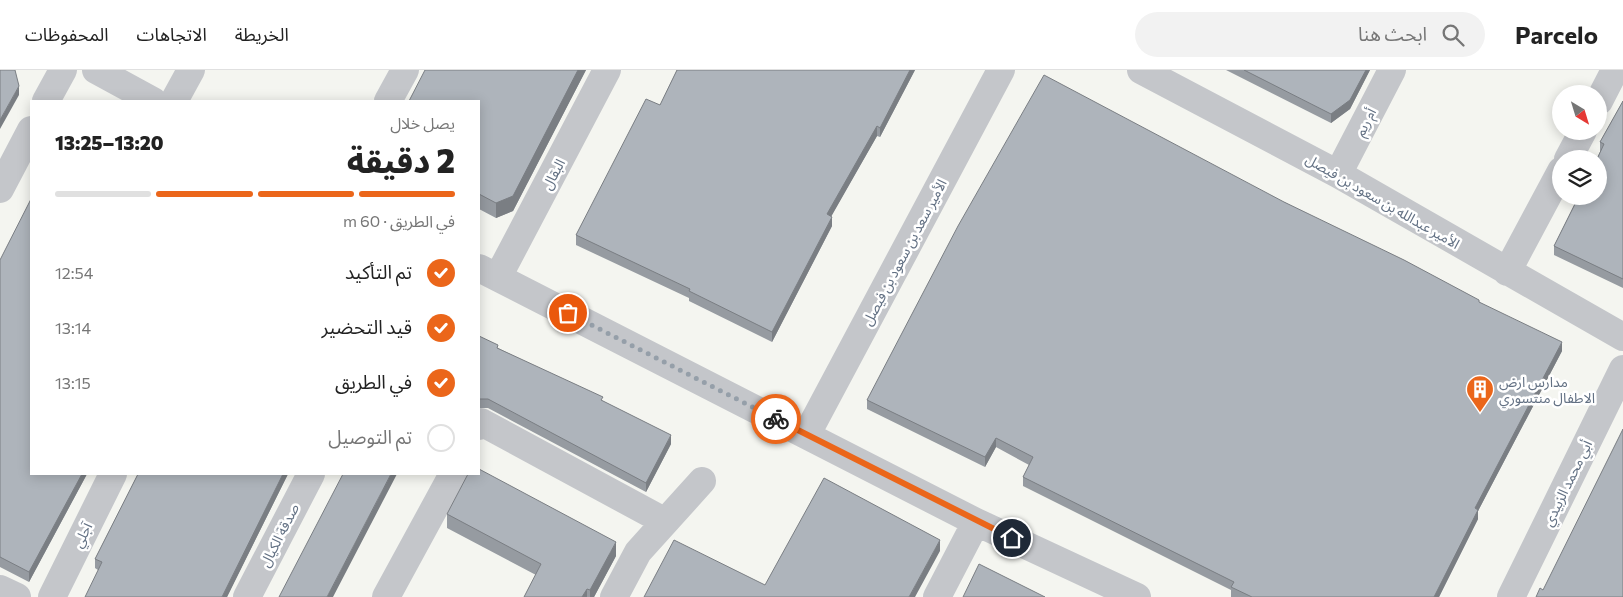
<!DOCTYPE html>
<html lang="ar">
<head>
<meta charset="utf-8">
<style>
  body { margin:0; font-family:Commissioner,"Noto Sans Arabic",sans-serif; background:#f2f2f2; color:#222; direction:rtl; height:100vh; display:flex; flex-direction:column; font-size:19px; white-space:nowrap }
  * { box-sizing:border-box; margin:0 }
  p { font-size:16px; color:#767676 }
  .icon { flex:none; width:28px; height:28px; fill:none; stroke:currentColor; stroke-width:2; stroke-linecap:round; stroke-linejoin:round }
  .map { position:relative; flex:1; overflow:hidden; direction:ltr }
  .side { position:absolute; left:30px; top:30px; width:450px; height:375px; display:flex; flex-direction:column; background:#fff; border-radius:0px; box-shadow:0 2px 12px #0003; direction:rtl }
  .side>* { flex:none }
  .needle { width:32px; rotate:142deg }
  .fabs { position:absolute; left:1552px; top:15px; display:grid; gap:10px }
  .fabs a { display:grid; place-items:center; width:55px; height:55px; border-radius:50%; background:#fff; box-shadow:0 2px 12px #0003; font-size:25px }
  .pin { position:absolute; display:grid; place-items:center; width:42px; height:42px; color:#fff; margin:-21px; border:2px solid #fff; border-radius:50%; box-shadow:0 1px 5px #0007 }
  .courier { position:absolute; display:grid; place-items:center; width:50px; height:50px; margin:-25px; border:4px solid #eb661a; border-radius:50%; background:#fff; color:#222; box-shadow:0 1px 6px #0007 }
  .summary em { font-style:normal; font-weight:800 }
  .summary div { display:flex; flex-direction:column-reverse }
  .summary { display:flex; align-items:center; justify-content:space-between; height:85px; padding:0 25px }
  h1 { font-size:32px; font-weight:800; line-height:38px }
  .bar { display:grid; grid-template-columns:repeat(4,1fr); gap:8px 5px; align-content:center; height:60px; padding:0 25px }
  .bar i { height:6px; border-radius:4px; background:#e0e0e0 }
  .bar .active { background:#eb661a }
  .bar p { grid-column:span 4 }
  ol { padding:0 25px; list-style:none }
  li { display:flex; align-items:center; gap:15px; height:55px }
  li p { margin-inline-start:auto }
  li .icon { padding:5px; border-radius:50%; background:#eb661a; color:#fff; stroke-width:4 }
  li:last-child { color:#767676 }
  li i { width:28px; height:28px; border:2px solid #e0e0e0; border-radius:50% }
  header { display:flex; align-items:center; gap:30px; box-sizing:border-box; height:70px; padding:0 25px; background:#fff; border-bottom:1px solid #e0e0e0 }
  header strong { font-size:24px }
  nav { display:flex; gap:28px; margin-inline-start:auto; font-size:18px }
  .search { width:350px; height:45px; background:#f2f2f2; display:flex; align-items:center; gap:12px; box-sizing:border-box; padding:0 18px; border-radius:28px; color:#767676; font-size:19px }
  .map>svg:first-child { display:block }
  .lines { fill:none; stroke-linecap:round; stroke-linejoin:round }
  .minor { stroke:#c4c6ca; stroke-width:28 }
  .wall { fill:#969ba1 }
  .shaded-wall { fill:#7a7e83 }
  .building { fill:#aeb4bb; stroke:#7a7e83 }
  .done { stroke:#959fa9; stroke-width:5; stroke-dasharray:0 9 }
  .route { stroke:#eb661a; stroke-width:6 }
  .labels { text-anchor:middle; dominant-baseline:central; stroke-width:5; stroke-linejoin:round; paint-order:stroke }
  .street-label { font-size:14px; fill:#627083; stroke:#fff }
  .poi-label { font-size:14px; fill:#627083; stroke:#fff; text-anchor:start }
</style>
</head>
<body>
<header>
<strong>Parcelo</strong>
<div class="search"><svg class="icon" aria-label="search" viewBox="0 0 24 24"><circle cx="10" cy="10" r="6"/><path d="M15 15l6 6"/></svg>ابحث هنا</div>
<nav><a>الخريطة</a><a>الاتجاهات</a><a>المحفوظات</a></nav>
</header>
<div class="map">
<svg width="1623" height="527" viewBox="0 0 1623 527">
  <rect width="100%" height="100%" fill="#f4f5f0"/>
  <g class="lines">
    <path class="minor" d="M96 0 153 31
      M1141 0 1338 104 1623 267
      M46 31 63 0
      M174 31 191 0
      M388 31 405 0
      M1599 31 1615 0
      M1568 89 1583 61
      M1338 104 1392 0
      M0 119 31 60
      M479 198 976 452 1137 527
      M1507 202 1561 101
      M498 207 607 0
      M479 356 481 352 664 451
      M807 364 1001 0
      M0 519 17 527
      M52 527 113 404
      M247 527 311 404
      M386 527 453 404
      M614 527 638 482 702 411
      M937 527 976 452
      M1511 527 1623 299"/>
  </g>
  <path class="wall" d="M425 0H586L513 141 496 148 479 139V31Z
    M677 0H915L880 67 877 66 831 146 832 156 772 272 689 231V228L576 175V165L660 35Z
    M1226 0H1370L1350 39 1331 53Z
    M1623 31V218L1554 185V176L1600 82V72Z
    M1284 132 1479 232 1562 281 1478 441V449L1439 527H1231V520L1023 416V407L1029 395 996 377 985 397 867 339V330Z
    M0 190 31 404H87L29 512 0 497Z
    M479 266 498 278 603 331 671 374 646 422 488 338H479Z
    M138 404H288L227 527 98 500 95 498V489Z
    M447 444 616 486 594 527H524L536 505 447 458Z"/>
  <path class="shaded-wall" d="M578 0H586L513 141 496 148V133Z
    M910 0H915L880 67V58Z
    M1366 0H1370L1350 39 1331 53V44Z
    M19 16V25L0 59V50Z
    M877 56V66L827 154V144Z
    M832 147V156L772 272V262Z
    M1562 272V281L1478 441V449L1439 527H1434L1475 438Z
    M671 365V374L646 422V413Z
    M996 368V377L985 397V387Z
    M82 404H87L29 512V502Z
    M283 404H288L227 527H222Z
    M391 404H397L333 527H327Z
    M940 470V481L915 527H909Z
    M616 472V486L594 527H590V520Z
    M587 519V527H582Z"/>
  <path class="building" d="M0 0H15L19 16 0 50Z
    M425 0H578L513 126 496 133 479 124V31H409Z
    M677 0H910L880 58 877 56 827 144 832 147 772 262 689 221 690 219 576 165 646 29 660 35Z
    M1244 0H1366L1350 30 1331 44Z
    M1044 5 1284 132 1404 190 1479 230V232L1562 272 1475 438 1478 440 1434 527H1252L1231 517 1234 512 1023 407 1033 387 996 368 985 387 867 330 958 156Z
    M1623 31V209L1554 176 1579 126H1599V89H1597L1604 74 1600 72Z
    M31 129V404H82L29 502 0 487V190Z
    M479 266 498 275 497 278 603 327 601 330 671 365 646 413 488 329H479Z
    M1623 359V527H1536L1540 518 1543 520Z
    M479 399 616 472 590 520 587 519 582 527H524L541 494 447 444 468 404H479Z
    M138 404H283L222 527H85L102 492 95 489Z
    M343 404H391L327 527H279Z
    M824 408 940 470 909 527H644L674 470 765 515Z
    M979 494 1045 527H963Z"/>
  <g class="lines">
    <path class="done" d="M568 243 776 349"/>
    <path class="route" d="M776 349 1012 468"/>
  </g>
  <defs>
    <g id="building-pin" transform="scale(1.4375)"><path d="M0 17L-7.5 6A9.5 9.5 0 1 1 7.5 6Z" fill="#eb661a" stroke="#fff"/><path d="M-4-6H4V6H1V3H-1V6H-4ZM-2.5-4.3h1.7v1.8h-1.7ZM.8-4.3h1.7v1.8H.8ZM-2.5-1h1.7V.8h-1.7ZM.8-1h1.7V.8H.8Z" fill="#fff"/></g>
  </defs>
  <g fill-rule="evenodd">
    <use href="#building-pin" x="1480" y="319"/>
  </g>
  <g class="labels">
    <g class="street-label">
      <text transform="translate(1365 52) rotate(-63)">أم ريم</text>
      <text transform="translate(553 104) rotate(-62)">البقال</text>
      <text transform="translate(1383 131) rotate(30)">الأمير عبدالله بن سعود بن فيصل</text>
      <text transform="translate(904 182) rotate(-62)">الأمير سعد بن سعود بن فيصل</text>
      <text transform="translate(1567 413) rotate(-64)">أبي محمد الزبيدي</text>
      <text transform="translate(82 465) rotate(-64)">آجلي</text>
      <text transform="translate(279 465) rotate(-63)">صدقة الكيال</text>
    </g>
    <g class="poi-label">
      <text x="1499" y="311">مدارس ارض<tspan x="1499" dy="16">الاطفال منتسوري</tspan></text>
    </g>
  </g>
</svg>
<div class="fabs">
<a><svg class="needle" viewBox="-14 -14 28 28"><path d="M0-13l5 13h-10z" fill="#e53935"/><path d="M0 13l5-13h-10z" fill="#767676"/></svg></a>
<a><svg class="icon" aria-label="layers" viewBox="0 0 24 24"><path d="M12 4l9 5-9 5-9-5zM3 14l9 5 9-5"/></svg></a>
</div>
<div class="pin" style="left:568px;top:243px;background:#ea580c"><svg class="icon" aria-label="bag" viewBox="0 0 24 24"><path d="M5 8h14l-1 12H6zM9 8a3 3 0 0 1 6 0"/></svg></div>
<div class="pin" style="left:1012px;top:468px;background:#1f2937"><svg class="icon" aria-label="home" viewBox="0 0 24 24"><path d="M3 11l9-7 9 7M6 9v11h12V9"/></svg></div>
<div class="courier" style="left:776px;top:349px"><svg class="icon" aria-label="bike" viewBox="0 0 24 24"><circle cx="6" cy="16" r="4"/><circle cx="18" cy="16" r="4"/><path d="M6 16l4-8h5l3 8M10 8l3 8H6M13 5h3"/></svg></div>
<section class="side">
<div class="summary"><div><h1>2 دقيقة</h1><p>يصل خلال</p></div><em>13:20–13:25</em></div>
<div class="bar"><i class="active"></i><i class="active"></i><i class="active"></i><i></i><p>في الطريق · 60 m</p></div>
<ol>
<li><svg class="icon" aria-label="check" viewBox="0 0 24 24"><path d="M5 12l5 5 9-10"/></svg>تم التأكيد<p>12:54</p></li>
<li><svg class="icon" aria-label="check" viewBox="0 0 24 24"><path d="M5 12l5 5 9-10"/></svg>قيد التحضير<p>13:14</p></li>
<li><svg class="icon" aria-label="check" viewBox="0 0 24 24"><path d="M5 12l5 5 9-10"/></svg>في الطريق<p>13:15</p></li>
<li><i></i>تم التوصيل</li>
</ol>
</section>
</div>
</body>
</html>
